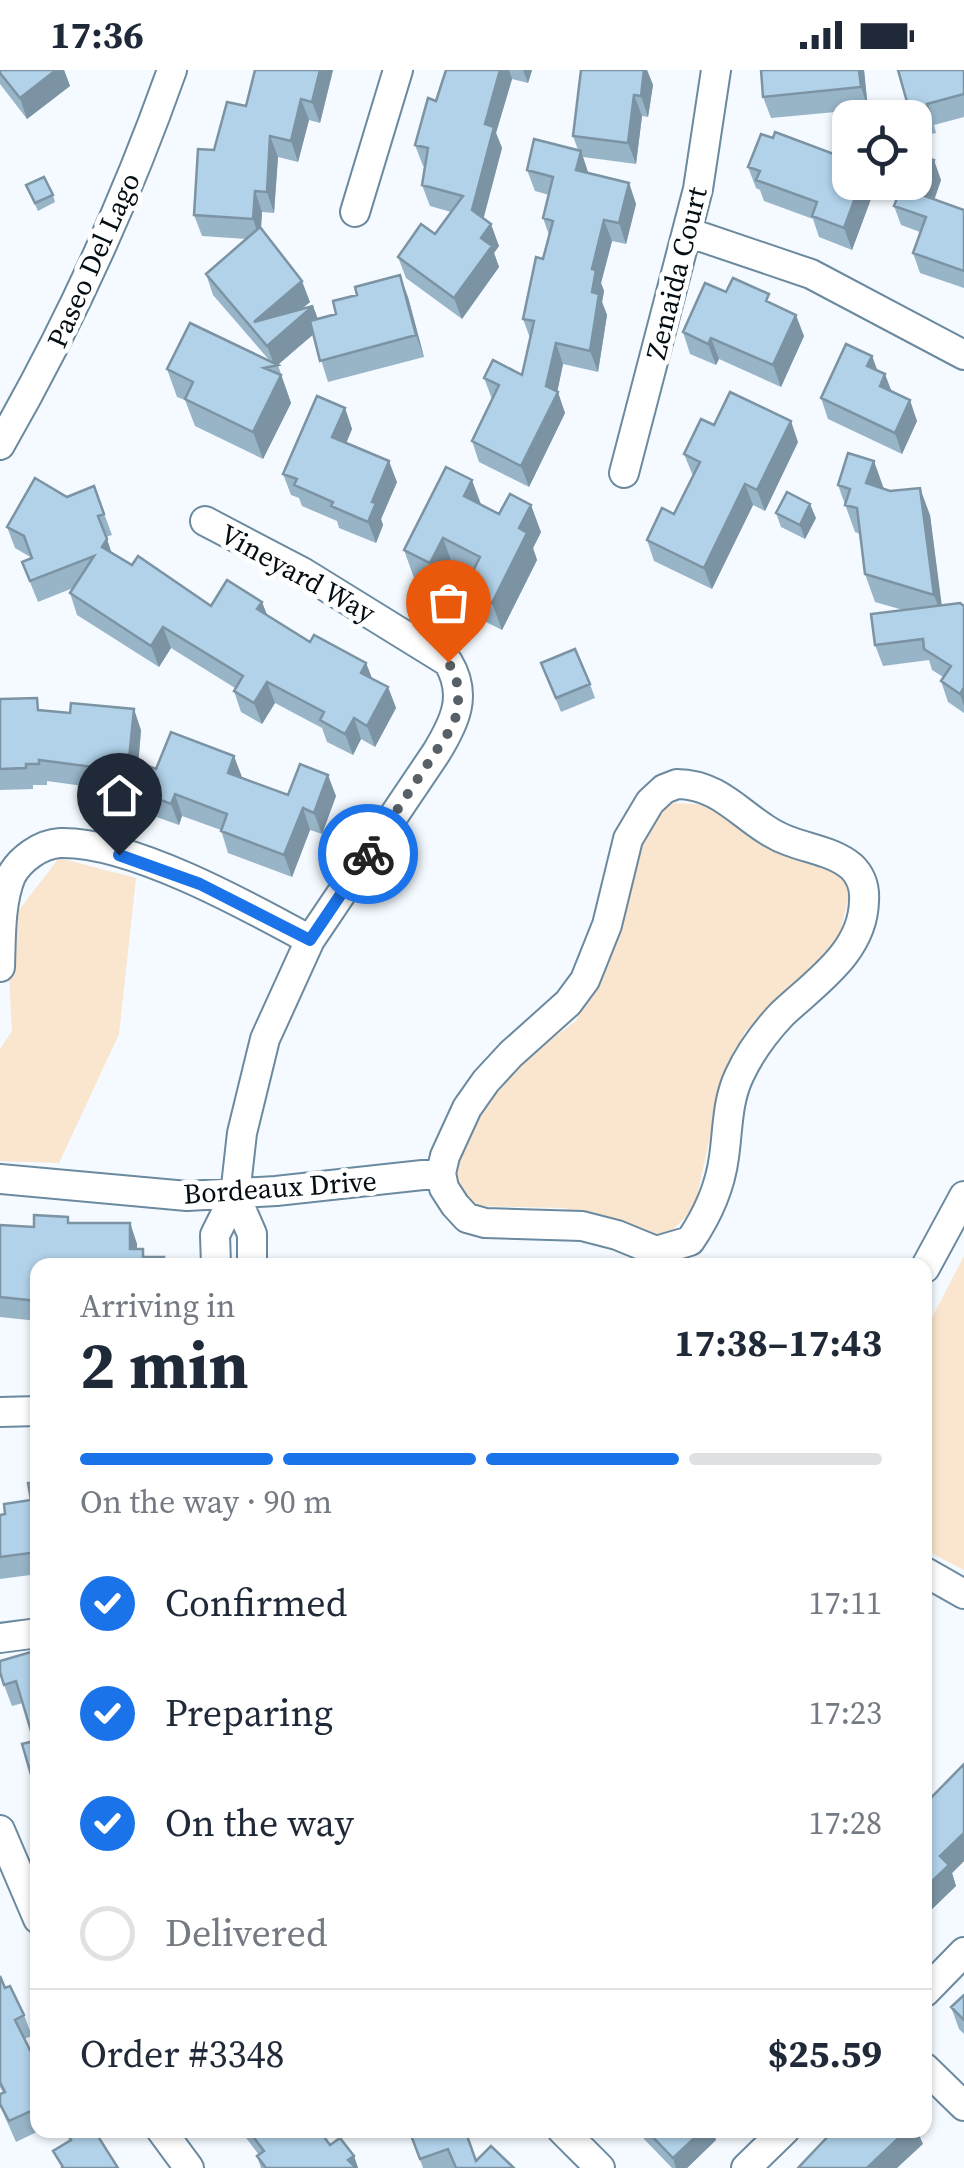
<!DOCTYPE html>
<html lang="en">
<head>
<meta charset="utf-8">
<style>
  body { margin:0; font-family:"Source Serif 4",serif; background:#f6f6f7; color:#1f2937; height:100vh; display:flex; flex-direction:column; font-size:38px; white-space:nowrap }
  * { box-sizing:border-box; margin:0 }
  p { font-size:32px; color:#747a83 }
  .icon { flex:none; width:55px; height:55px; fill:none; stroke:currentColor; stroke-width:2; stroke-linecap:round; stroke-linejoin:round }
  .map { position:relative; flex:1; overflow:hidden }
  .sheet { position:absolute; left:30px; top:1188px; width:902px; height:880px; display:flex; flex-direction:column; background:#fff; border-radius:20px; box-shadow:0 2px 8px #0004 }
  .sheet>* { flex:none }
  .fabs { position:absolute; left:832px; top:30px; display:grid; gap:20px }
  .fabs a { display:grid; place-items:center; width:100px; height:100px; border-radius:20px; background:#fff; box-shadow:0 2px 8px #0004; font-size:50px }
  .pin { position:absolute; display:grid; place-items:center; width:85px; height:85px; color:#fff; margin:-102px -42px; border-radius:50% 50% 50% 0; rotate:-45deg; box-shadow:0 0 10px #0007 }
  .pin .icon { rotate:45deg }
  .courier { position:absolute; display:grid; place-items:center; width:100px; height:100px; margin:-50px; border:8px solid #1a73e8; border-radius:50%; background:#fff; color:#222; box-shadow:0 2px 12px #0007 }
  .head em { font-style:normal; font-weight:700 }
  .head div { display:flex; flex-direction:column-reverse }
  .head { display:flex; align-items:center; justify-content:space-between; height:170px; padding:0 50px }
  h1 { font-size:65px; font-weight:700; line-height:75px }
  .bar { display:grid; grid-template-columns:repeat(4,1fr); gap:15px 10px; align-content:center; height:120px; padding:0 50px }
  .bar i { height:12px; border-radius:8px; background:#e0e1e3 }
  .bar .current { background:#1a73e8 }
  .bar p { grid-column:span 4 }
  .line { display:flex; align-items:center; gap:25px; padding:0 50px; border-top:2px solid #e0e1e3 }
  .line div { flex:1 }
  ol { padding:0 50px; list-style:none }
  li { display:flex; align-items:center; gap:30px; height:110px }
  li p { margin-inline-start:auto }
  li .icon { padding:10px; border-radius:50%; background:#1a73e8; color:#fff; stroke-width:4 }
  li:last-child { color:#747a83 }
  li i { width:55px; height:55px; border:5px solid #e0e1e3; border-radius:50% }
  .status { display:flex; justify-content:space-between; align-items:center; height:70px; padding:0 50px; background:#fff; direction:ltr }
  .status svg { height:28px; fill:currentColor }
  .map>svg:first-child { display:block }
  .green { fill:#fae5cf }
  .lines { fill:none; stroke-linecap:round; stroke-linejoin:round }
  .minor-casing { stroke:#6b8a9f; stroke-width:32 }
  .minor { stroke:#fff; stroke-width:28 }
  .wall { fill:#98b5c8 }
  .shaded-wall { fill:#7c93a3 }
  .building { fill:#b1d2e9; stroke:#7c93a3; stroke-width:2.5 }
  .done { stroke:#576066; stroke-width:10; stroke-dasharray:0 18 }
  .route { stroke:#1a73e8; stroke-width:12 }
  .labels { text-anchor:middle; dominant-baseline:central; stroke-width:10; stroke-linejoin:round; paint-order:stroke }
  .street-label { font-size:28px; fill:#030d14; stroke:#fff }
</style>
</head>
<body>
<div class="status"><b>17:36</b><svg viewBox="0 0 49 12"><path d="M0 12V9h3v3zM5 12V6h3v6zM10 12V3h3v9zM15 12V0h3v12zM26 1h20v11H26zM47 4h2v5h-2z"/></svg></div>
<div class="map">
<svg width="964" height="2098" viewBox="0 0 964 2098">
  <rect width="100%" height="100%" fill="#f4faff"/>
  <path class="green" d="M650 732 716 735 765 776 855 800 831 900 745 961 714 1049 694 1139 664 1168 564 1138 474 1136 455 1113V1065L514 996 576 951 626 835Z
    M59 788 136 808 119 964 59 1093 0 1091V979L12 961 9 908 19 840Z
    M964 1186V1500L925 1480V1261Z"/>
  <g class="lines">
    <g class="minor-casing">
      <path id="minor" d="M355 142 398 0
        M687 162 811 204 964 285
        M0 375C69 255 126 130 172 0
        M624 403 698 119 716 0
        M205 451 304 503 448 592C468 625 455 652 436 683L310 870 265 969 242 1063 235 1125 215 1165 216 1195
        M677 714C725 714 747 756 789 771 810 779 835 782 852 797 862 807 865 818 864 831 863 882 816 912 782 944 764 963 750 982 739 1006 727 1032 728 1059 724 1087 720 1118 707 1146 690 1171L656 1181 617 1165 582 1156 485 1153 467 1148 455 1135 444 1118 441 1103 445 1086 467 1038 486 1011 511 984 568 933 585 910 607 855 628 769 650 732 664 719Z
        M0 897C1 868 0 833 11 806 20 789 41 774 60 773 131 771 248 836 310 870
        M0 1109 187 1126 276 1121 441 1103
        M235 1125 252 1164V1195
        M925 1198 964 1126
        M0 1342 38 1341
        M925 1502 964 1524
        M0 1568 38 1563
        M0 1760 38 1849
        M925 1922 964 1882
        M925 1998 964 2036
        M161 2060 189 2098
        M562 2060 600 2098
        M746 2098 785 2060"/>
    </g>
    <use href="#minor" class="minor"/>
  </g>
  <path class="wall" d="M0 0H64L70 16 27 49 0 14Z
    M333 0 320 53 309 50 298 92 278 87 274 143 262 142 261 159 310 232 301 239 313 236 318 249 408 227 424 287 328 312 313 264 278 295 291 333 263 389 195 356 185 330 177 327 167 299 270 291 213 225 206 204 246 169 202 166 194 145 214 80 246 36Z
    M446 0H532L528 13 512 9 496 63 502 78 483 148 499 176 494 183 499 197 462 249 406 208 398 187 435 164 451 142 430 136 422 115 425 97 423 96 415 75 436 31Z
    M581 0H647L653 15 648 47 642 46 636 94 583 87 588 103 629 113 636 134 626 174 612 171 601 213 604 221 602 232 607 245 598 302 563 294 557 322 565 343 529 417 479 392 472 371 492 329 484 308 522 305 530 268 523 249 549 165 543 148 549 125 535 121 527 100 578 80 573 66Z
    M761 0H864L868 39 771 48 763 27Z
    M898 0H964V47L934 55 936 63 918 67 915 58V48H911Z
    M748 97 850 112H873L875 118 852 180 819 167 813 149 764 131 760 120 756 118Z
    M941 110 934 130 964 140V218L920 203 913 183 920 162 901 155 894 136Z
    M26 115 53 125 55 132 38 141Z
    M726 222 773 234 804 266 781 317 719 289 716 295 690 284 683 262Z
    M872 286 877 301 892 322 917 351 902 384 828 349 821 328Z
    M345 338 352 359 346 373 397 412 381 449 383 455 376 473 339 458 337 451 302 436 299 428 291 425 283 404Z
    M714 355 798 372 765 441 753 435 712 519 654 491 647 470 674 444 693 406 684 384Z
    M838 415 884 419 930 445 941 535 964 536V643L948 632 941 611 943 607 932 600 929 590 883 596 875 575 903 540 875 532 865 504 860 464 855 462Z
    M94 416 112 465 106 467 111 482 132 495 211 536 262 532 267 545 310 572 366 593 372 608 388 617 396 638 375 677 361 669 353 685 327 672 322 658 275 633 262 654 241 642 234 621 235 618 171 578 159 597 77 545 70 523 73 518 38 532 22 492 32 488 15 478 7 457 67 427Z
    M481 435 541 462 533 478 537 490 502 560 474 546 464 519 471 505 453 496 440 521 414 508 404 480Z
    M776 443 816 448 805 469 781 457Z
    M541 593 590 614 595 628 561 642Z
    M0 629 42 640 141 660 138 692 156 699 242 707 288 725 336 726 322 764 310 760 292 807 228 783 221 760 182 746 179 755 145 743 141 732 108 729 105 719 47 711V715H33V719L0 720Z
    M70 1153H130L137 1174V1179L146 1187H164L167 1195H38V1251L0 1247V1155L34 1157Z
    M38 1412V1504L0 1509V1445L5 1444 31 1430Z
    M38 1580V1724L32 1708 34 1671 23 1633 12 1636 4 1615Z
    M964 1694V1791L952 1803 956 1816 931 1840 925 1834V1734Z
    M0 1906 5 1918 24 1945 32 1966 24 1969 32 1984 38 1982V2060H41L16 2072 0 2036V2024L3 2023 0 2017Z
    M964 1925V1964L959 1959 951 1937Z
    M240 2060H319L330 2075 354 2086 358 2098H261L257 2086 259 2085Z
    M409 2060 476 2091 514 2098H423Z
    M641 2060H712L716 2070 687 2098H672L644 2069Z"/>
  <path class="shaded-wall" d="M56 0H64L70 16 27 49 20 28Z
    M320 0H333L320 53 312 32Z
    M500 0H509L512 9 496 63 502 78 480 162 472 140 485 54Z
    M523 0H532L528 13Z
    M644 0H647L653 15 648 47 641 26Z
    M859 0H864L868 39 861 17Z
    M634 25 642 46 636 94 628 73Z
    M301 29 309 50 298 92 291 71Z
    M270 66 278 87 274 143 267 122Z
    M581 81 588 102 584 121 576 100Z
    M934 90 941 110 929 145 922 125Z
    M861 112H873L875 118 852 180 844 158Z
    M629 113 636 134 626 174 619 153Z
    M255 121 262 142 260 170 253 149Z
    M604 150 612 171 601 213 604 221 602 232 607 245 598 302 590 281 592 199Z
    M491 154 499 176 494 183 499 197 462 249 454 228 481 168Z
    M400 205 408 227 424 287 416 265Z
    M302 211 310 232 264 271 254 252Z
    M313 236 321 258 275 297 267 276Z
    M796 245 804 266 781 317 773 295Z
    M711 268 719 289 716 295 708 274Z
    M556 273 563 294 557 323 558 322 565 343 529 417 521 396 546 316Z
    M872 286 880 307 867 296Z
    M885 304 893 325 880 316Z
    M281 305 291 333 263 389 253 362Z
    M910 330 917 351 902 384 895 363Z
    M345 338 352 359 340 388 332 367Z
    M791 351 798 372 765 441 757 420Z
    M389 391 397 412 381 449 383 455 376 473 368 452 372 432Z
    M874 391 884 419 866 413Z
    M472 410 482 437 464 426Z
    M745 414 753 435 712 519 704 498Z
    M920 418 930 445 944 552 934 525Z
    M810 434 816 448 805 469 800 455Z
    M531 435 541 462 533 478 537 490 502 560 492 533 519 458Z
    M443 468 453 496 440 521 430 493Z
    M107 469 114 490 102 477Z
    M262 532 270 553 257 539Z
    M163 557 171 578 159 597 151 576Z
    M366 593 374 614 361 603Z
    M267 612 275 633 262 654 254 633Z
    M388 617 396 638 375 677 367 656Z
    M964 617V636L960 624Z
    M134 639 141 660 137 710 129 689Z
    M354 648 361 669 353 685 345 664Z
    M234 686 242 707 236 724 228 703Z
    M328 705 336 726 322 764 314 743Z
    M175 724 182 746 179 755 171 734Z
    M303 738 310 760 292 807 284 785Z
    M130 1153 137 1174V1195L130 1179Z
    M964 1763V1791L952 1803 956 1816 931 1840 925 1823V1818L940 1786Z
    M703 2060H712L716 2070 687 2098H676L673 2088Z
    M907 2060H917L923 2074 897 2098H867Z
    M354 2086 358 2098H351L348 2090Z"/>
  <path class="building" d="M0 0H56L20 28 0 3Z
    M255 0H320L312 32 301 29 291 71 270 66 267 122 255 121 253 149 194 145 198 79 214 80 227 32 246 36Z
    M446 0H500L485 54 494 57 472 140 491 154 481 168 492 176 454 228 398 187 421 154 435 164 463 126 422 115 428 78 415 75 428 28 436 31Z
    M581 0H644L641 26 634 25 628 73 573 66Z
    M761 0H859L861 17 763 27Z
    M898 0H964V24L927 34 929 41 911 46Z
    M775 62 850 90V112H861L844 158 812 146 817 132 756 110 760 101 748 97 761 64 773 68Z
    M534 69 581 81 576 100 629 113 619 153 604 150 592 199 596 200 592 222 599 224 590 281 556 273 546 316 558 322 521 396 472 371 499 315 484 308 493 290 522 305 534 251 523 249 536 187 543 189 553 151 543 148 553 107 527 100Z
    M915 84 934 90 922 125 964 140V201L913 183 926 147 894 136 903 112H915Z
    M44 107 53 125 35 133 26 115Z
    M260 157 302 211 254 252 313 236 267 276 206 204Z
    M400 205 416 265 320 291 310 251 336 244 333 231 357 225 355 217Z
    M733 208 769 224 766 231 796 245 773 295 711 268 708 274 683 262 705 213 726 222Z
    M190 253 278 295 264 298 281 305 253 362 185 329 193 312 167 299Z
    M846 274 872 286 867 296 885 304 880 316 910 330 895 363 821 328Z
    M730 322 791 351 757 420 745 414 704 498 647 470 662 438 674 444 700 392 684 384 701 349 714 355Z
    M317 326 345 338 332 367 389 391 372 432 376 433 368 452 331 436 333 432 294 415 297 409 283 404Z
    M848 383 874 391 866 413 890 421 920 418 934 525 865 504 857 438 845 435 850 419 838 415Z
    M446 397 472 410 464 426 499 444 510 424 531 435 519 458 527 463 492 533 464 519 480 487 443 468 430 493 404 480Z
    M35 408 67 427 94 416 104 444 98 446 107 469 102 477 132 495 138 486 211 536 227 510 262 532 257 539 310 572 314 565 366 593 361 603 388 617 367 656 354 648 345 664 320 650 324 642 267 612 254 633 234 621 243 606 163 557 151 576 70 523 94 486 30 511 22 492 32 488 24 466 7 457Z
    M787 422 810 434 800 455 776 443Z
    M960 533 964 536V617L960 624 941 611 951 596 924 579 923 569 875 575 871 544Z
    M575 579 590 614 556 628 541 593Z
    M37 628 38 640 70 643 71 633 134 639 129 689 156 699 171 662 234 686 228 703 288 725 300 694 328 705 314 743 303 738 284 785 221 761 227 744 175 724 171 734 137 721 141 711 100 707 101 698 39 690V694H26V698L0 699V629Z
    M34 1145 68 1147V1153H130V1179H143V1187H164V1195H38V1231L0 1227V1155L34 1157Z
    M38 1412V1482L0 1487V1445L5 1444 4 1434 31 1430 28 1413Z
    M38 1580V1706L32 1708 22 1674 34 1671 16 1611 4 1615 0 1602V1591Z
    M964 1694V1763L940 1786 949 1795 925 1818V1734Z
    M0 1906 5 1918 10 1916 24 1945 15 1950 32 1984 38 1982V2038L9 2051 0 2034V2024L5 2022 0 2012Z
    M964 1925V1950L951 1937Z
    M65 2060H94L118 2098H61L63 2097 53 2081 71 2070Z
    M248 2060H319L330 2075 340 2068 354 2086 348 2090 356 2098H266L257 2086 264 2081Z
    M409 2060H465L476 2091 491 2076 514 2098H456L448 2079 420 2089Z
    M646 2060H703L673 2088Z
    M834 2060H907L867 2098H798Z"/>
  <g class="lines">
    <path class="done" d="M368 784 454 654C460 629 461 613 448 592"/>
    <path class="route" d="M119 785 200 814 310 870 368 784"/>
  </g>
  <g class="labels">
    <g class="street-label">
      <text transform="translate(93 190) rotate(-66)">Paseo Del Lago</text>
      <text transform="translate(676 203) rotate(-76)">Zenaida Court</text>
      <text transform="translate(298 503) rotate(29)">Vineyard Way</text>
      <text transform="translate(280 1117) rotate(-4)">Bordeaux Drive</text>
    </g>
  </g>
</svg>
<div class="fabs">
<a><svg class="icon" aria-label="locate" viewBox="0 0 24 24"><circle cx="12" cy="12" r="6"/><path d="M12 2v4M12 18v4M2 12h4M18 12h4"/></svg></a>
</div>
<div class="pin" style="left:448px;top:592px;background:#ea580c"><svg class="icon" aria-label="bag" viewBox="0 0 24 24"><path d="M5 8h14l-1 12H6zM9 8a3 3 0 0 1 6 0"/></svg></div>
<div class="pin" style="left:119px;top:785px;background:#1f2937"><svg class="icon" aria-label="home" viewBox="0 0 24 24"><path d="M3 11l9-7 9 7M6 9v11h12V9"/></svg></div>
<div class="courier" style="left:368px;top:784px"><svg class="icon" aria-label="bike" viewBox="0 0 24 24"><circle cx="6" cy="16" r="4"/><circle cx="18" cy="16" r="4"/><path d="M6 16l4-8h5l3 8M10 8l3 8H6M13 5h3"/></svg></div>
<section class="sheet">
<div class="head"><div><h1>2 min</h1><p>Arriving in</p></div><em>17:38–17:43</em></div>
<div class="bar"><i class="current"></i><i class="current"></i><i class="current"></i><i></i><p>On the way · 90 m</p></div>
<ol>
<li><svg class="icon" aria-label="check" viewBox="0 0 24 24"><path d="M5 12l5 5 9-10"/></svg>Confirmed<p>17:11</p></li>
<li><svg class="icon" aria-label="check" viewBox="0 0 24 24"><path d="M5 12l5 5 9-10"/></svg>Preparing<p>17:23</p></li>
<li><svg class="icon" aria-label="check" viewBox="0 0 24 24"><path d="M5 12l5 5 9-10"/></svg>On the way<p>17:28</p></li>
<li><i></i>Delivered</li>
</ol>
<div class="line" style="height:130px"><div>Order #3348</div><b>$25.59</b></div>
</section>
</div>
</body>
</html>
